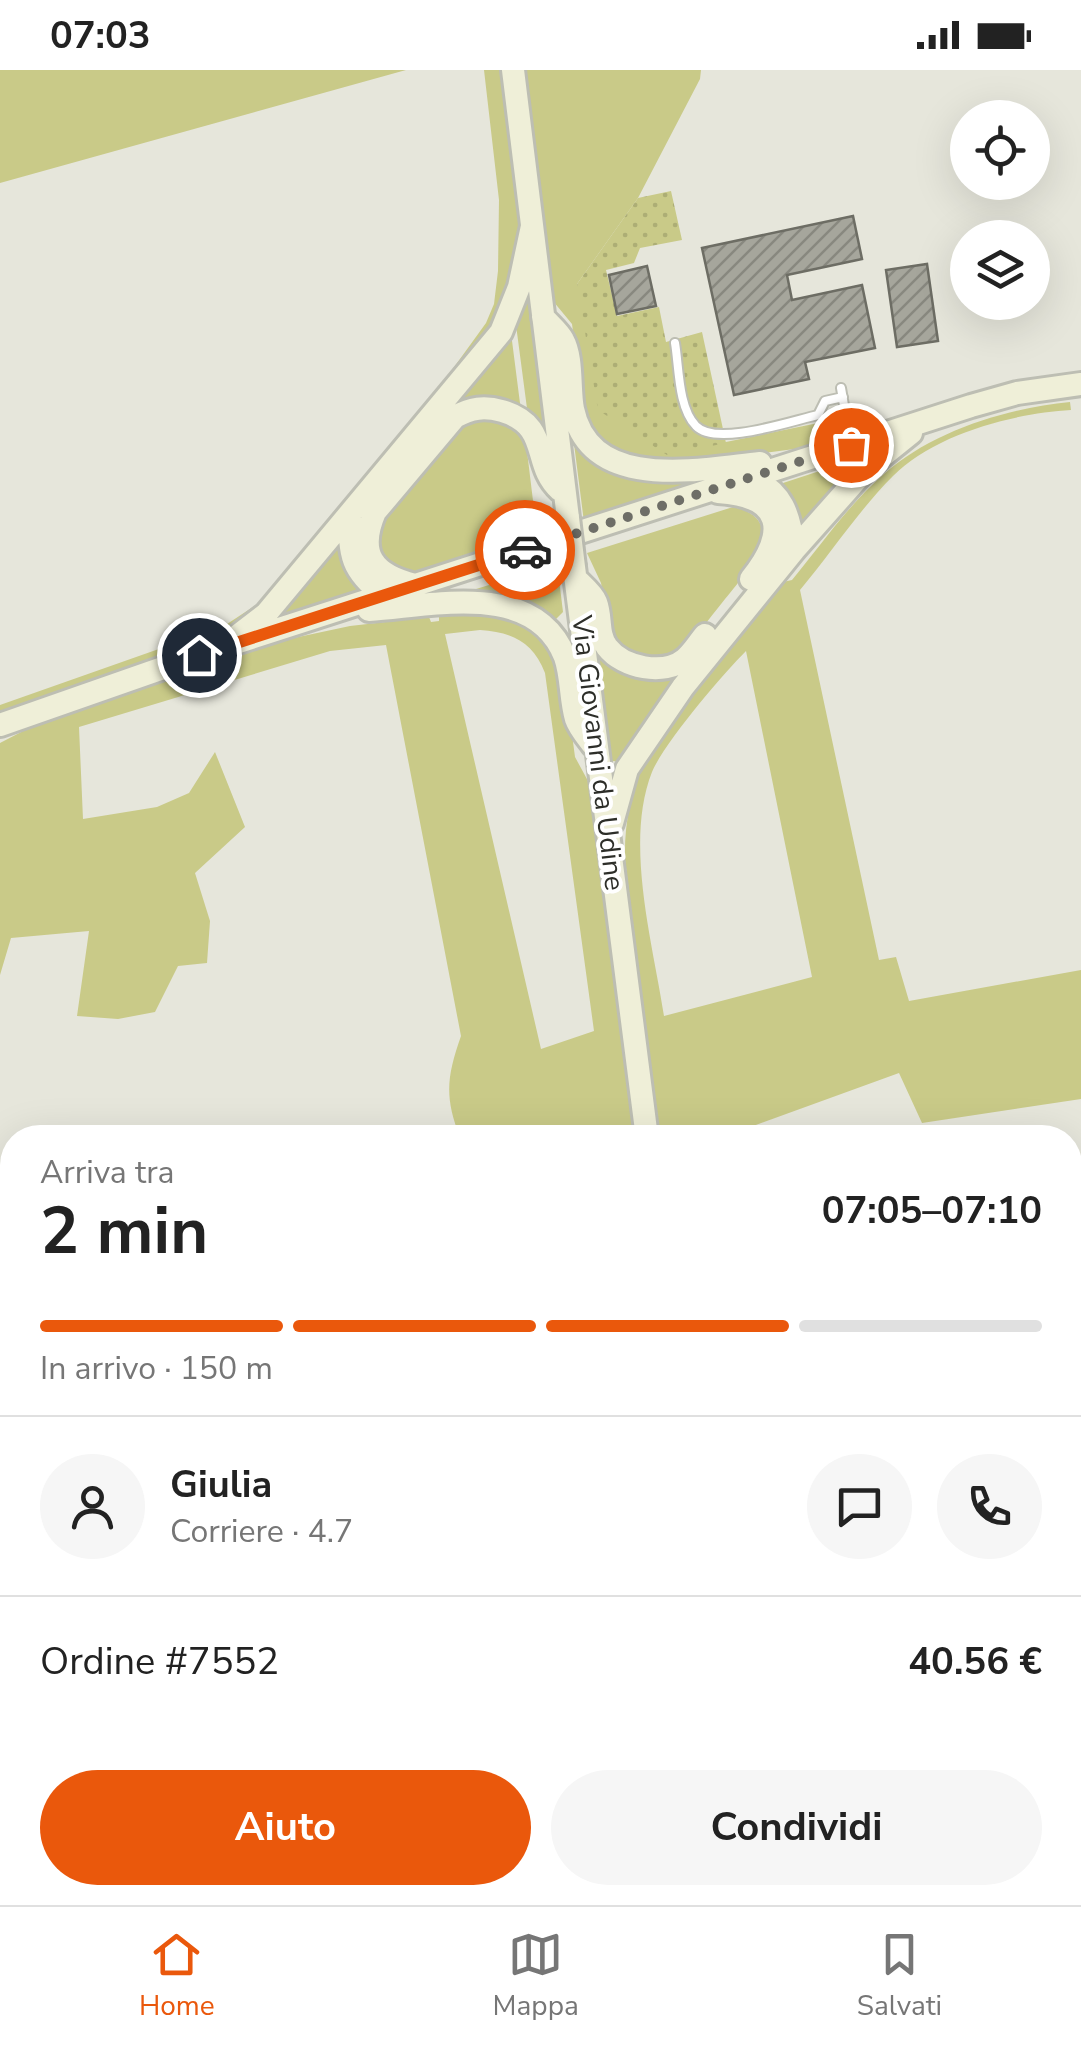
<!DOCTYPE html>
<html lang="it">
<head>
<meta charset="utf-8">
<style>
  body { margin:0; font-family:"Nunito Sans",sans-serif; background:#f6f6f6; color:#222; height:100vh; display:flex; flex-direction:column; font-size:38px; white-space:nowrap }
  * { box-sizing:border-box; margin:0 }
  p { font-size:32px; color:#767676 }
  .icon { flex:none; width:55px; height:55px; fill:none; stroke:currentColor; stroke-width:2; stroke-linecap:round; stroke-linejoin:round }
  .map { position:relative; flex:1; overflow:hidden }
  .details { position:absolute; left:0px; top:1055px; width:1082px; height:780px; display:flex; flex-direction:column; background:#fff; border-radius:40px 40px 0 0; box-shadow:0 10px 40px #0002 }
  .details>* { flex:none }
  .tools { position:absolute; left:950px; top:30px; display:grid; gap:20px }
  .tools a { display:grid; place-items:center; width:100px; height:100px; border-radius:50%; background:#fff; box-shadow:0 10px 40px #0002; font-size:50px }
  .pin { position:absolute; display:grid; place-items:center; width:85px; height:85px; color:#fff; margin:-42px; border:5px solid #fff; border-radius:50%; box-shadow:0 2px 10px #0007 }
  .courier { position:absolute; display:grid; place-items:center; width:100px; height:100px; margin:-50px; border:8px solid #ea580c; border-radius:50%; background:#fff; color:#222; box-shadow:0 2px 12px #0007 }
  .overview em { font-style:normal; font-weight:700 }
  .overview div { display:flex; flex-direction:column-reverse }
  .overview { display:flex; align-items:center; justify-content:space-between; height:170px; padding:0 40px }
  h1 { font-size:65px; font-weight:700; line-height:75px }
  .bar { display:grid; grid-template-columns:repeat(4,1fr); gap:15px 10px; align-content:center; height:120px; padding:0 40px }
  .bar i { height:12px; border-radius:8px; background:#e0e0e0 }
  .bar .active { background:#ea580c }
  .bar p { grid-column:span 4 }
  .line { display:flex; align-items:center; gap:25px; padding:0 40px; border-top:2px solid #e0e0e0 }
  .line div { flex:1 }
  .round { display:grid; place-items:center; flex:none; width:105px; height:105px; border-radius:52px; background:#f6f6f6 }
  .primary-button { display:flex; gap:20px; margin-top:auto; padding:20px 40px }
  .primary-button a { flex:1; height:115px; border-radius:60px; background:#ea580c; color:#fff; font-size:40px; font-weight:700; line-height:115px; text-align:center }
  .primary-button a+a { background:#f6f6f6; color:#222 }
  .status { display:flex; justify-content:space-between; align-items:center; height:70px; padding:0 50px; background:#fff; direction:ltr }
  .status svg { height:28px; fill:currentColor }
  .menu { display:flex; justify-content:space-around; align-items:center; height:140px; border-top:2px solid #e0e0e0; background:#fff; font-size:28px; color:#767676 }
  .menu a { display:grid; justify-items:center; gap:5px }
  .menu .active { color:#ea580c }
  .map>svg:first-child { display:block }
  .grass { fill:#c9ca88; fill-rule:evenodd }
  .park { fill:url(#park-dots) }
  .building { fill:url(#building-hatch); stroke:#6d6d64; stroke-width:2.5 }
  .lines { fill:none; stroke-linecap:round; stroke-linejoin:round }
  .lane-casing { stroke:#bdbeb3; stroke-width:12 }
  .street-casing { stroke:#bdbeb3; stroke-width:20 }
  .secondary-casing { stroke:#bdbeb3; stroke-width:28 }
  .lane { stroke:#fff; stroke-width:8 }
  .street { stroke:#fff; stroke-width:15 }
  .secondary { stroke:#efefd8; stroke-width:22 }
  .secondary-bridge-casing { stroke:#bdbeb3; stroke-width:28; stroke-linecap:butt }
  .secondary-bridge { stroke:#efefd8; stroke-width:22 }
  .done { stroke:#6e6e67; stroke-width:10; stroke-dasharray:0 18 }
  .route { stroke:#ea580c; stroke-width:12 }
  .labels { text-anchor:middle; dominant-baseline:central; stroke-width:8; stroke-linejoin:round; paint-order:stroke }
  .street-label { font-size:28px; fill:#2d2e29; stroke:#fff }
</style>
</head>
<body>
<div class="status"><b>07:03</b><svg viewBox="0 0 49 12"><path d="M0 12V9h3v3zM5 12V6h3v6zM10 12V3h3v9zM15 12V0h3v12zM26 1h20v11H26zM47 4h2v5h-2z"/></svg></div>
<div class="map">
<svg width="1081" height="1835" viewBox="0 0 1081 1835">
  <defs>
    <pattern id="park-dots" width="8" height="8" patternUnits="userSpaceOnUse" patternTransform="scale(2.5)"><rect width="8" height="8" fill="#c9ca88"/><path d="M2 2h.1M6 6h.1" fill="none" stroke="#adae75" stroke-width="1.8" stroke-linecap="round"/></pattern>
    <pattern id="building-hatch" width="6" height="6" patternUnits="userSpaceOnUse" patternTransform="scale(2.5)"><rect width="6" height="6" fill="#a6a69c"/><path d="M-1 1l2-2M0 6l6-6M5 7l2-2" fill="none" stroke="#88887f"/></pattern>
  </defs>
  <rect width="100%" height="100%" fill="#e6e6db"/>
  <path class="grass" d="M0 0H406L0 113Z
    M484 0H502L520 151 514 208 496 258 262 540 231 561 0 644V635L224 556 259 533 384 388 452 300 486 253 494 234 498 201 499 130Z
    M522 0H701L700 9 638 128 577 214 667 384 833 350 825 375 670 395 631 392 604 375 585 349 572 254 553 231Z
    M530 216 547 368 528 346 516 255Z
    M511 263 521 341 453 337Z
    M1070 332 1071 340C1015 343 934 364 893 406 859 440 831 483 800 520L879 890 896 887 909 931 1081 900V1029L922 1053 899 1003 723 1067 660 1068 625 790C624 747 633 714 651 675L783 512 792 510C821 475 849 434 884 404 932 361 1007 338 1070 332ZM746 581 812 907 664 946C653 873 624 773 652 702 664 673 723 604 746 581Z
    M484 345 512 351 526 373 534 439 551 451 550 463 417 505 403 506 379 486 376 458 456 358Z
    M572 358 615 399 741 402 584 452Z
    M847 392 844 415 803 461 798 439 780 414Z
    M733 437C793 450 746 503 725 529 708 550 693 572 672 589L636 587 612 568 601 513 587 483Z
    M342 469 367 522 277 550Z
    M553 495 558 501 563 542 553 552 447 528Z
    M457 540 513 545 547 570 565 611 575 687 594 722 638 1067H460C444 1027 447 1006 461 966L386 575 330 581 79 657 83 749 157 737 189 723 215 682 245 757 195 803 210 851 207 893 178 896 155 942 118 949 77 946 89 861 11 868 0 905V673L54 645 289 569 350 556 429 547 431 552 439 551V545ZM480 560C512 562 533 572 545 603L594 961 541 979 445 564Z
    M597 575 686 602 622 692 612 691Z"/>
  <path class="park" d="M671 121 682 170 640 178 634 193 606 200 617 246 659 237 666 272 702 262 726 373 667 385 598 340 577 214 638 128Z"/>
  <path class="building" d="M853 146 862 189 787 205 792 230 862 215 875 278 805 292 809 309 734 325 702 178Z
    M927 194 938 271 897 277 886 200Z
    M647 196 656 236 617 244 609 205Z"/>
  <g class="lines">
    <g class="lane-casing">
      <path id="lane" d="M675 273C679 296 678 338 696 356 716 377 791 351 818 345L825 331 843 327
        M841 318 850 370"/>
    </g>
    <g class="street-casing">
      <path id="street" d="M1070 1480 1081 1479"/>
    </g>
    <g class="secondary-casing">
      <path id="secondary" d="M513 0 568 448
        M543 247C549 254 559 262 563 270 573 288 569 319 573 339 590 423 700 399 760 393
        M748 407C783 420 790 446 794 480
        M718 422C783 426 789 462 751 509
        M350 444C349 485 351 501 385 526
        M574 497 647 1068
        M576 509C582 515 593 524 596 532 602 548 597 563 607 577 623 598 664 606 685 589 693 582 699 572 705 565
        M415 515C373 505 357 484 375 442L455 347C471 338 484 336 502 341 552 356 531 394 560 420
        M369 540C434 536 535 510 565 587 572 607 570 629 576 649 579 658 587 667 593 675
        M236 567 266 544 501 262 519 217 532 156
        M0 655 223 577 971 336 1017 323 1081 314
        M612 753 627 699 683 617 794 480 865 400 911 363
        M751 1822 756 1835
        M735 1835 736 1822"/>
    </g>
    <use href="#lane" class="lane"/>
    <use href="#street" class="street"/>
    <use href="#secondary" class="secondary"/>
    <g class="secondary-bridge-casing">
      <path id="secondary-bridge" d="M568 448 574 497"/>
    </g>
    <use href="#secondary-bridge" class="secondary-bridge"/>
  </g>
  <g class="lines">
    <path class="done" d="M525 480 851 375"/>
    <path class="route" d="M199 585 525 480"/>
  </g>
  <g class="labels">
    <g class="street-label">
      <text transform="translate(598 683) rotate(83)">Via Giovanni da Udine</text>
    </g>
  </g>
</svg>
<div class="tools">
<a><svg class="icon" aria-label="locate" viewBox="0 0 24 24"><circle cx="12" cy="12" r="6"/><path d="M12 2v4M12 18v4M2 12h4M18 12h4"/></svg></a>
<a><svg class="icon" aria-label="layers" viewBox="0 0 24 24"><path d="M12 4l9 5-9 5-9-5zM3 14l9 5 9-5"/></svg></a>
</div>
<div class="pin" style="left:851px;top:375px;background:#ea580c"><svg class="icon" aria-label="bag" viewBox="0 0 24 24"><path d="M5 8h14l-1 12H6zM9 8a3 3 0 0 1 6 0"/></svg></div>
<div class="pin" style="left:199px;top:585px;background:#1f2937"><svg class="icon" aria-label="home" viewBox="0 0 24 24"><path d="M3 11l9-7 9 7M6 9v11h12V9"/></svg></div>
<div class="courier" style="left:525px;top:480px"><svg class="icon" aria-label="car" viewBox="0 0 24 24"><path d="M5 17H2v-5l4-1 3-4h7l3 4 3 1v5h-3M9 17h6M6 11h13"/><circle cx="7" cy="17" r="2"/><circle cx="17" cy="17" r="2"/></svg></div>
<section class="details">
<div class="overview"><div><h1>2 min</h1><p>Arriva tra</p></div><em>07:05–07:10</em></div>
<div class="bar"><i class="active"></i><i class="active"></i><i class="active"></i><i></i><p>In arrivo · 150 m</p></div>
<div class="line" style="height:180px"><a class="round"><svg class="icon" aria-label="person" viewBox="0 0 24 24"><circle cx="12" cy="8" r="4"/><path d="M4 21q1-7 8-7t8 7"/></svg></a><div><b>Giulia</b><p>Corriere · 4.7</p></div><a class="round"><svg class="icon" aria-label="chat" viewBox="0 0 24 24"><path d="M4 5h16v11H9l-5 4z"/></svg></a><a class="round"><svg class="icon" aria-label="phone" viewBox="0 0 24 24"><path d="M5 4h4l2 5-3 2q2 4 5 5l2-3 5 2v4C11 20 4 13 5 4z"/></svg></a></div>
<div class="line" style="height:130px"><div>Ordine #7552</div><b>40.56 €</b></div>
<div class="primary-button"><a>Aiuto</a><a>Condividi</a></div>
</section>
</div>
<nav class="menu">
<a class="active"><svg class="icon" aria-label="home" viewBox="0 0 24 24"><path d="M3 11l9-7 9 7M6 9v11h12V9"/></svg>Home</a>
<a><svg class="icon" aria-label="map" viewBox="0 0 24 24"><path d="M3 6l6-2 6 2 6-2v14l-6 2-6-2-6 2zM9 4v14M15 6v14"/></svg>Mappa</a>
<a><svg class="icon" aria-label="saved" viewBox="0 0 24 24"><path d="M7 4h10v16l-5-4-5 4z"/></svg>Salvati</a>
</nav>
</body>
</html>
